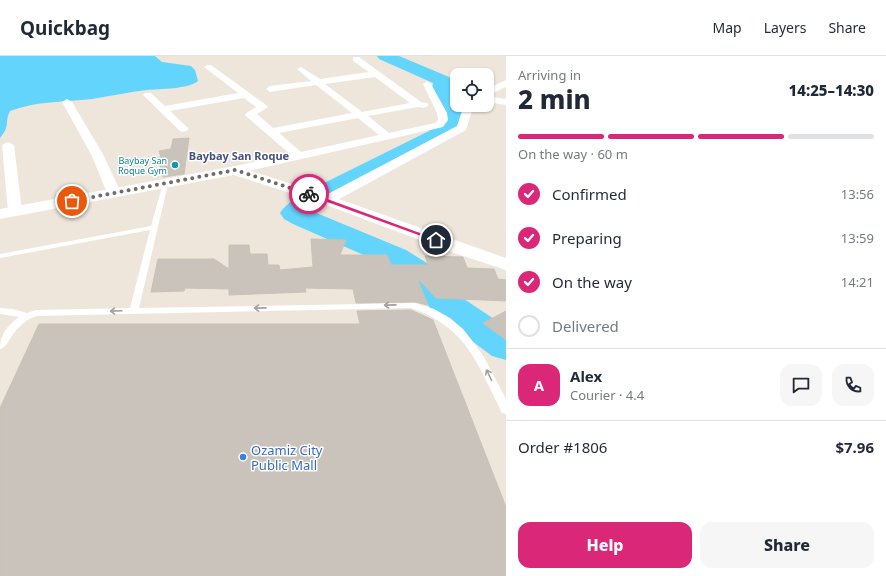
<!DOCTYPE html>
<html lang="en">
<head>
<meta charset="utf-8">
<style>
  body { margin:0; font-family:"Noto Sans",sans-serif; background:#f6f6f7; color:#1f2937; height:100vh; display:flex; flex-direction:column; font-size:15px; white-space:nowrap }
  * { box-sizing:border-box; margin:0 }
  p { font-size:13px; color:#747a83 }
  .icon { flex:none; width:22px; height:22px; fill:none; stroke:currentColor; stroke-width:2; stroke-linecap:round; stroke-linejoin:round }
  .map { position:relative; flex:1; overflow:hidden }
  .side { display:flex; flex-direction:column; background:#fff; width:380px }
  .side>* { flex:none }
  .tools { position:absolute; left:450px; top:12px; display:grid; gap:8px }
  .tools a { display:grid; place-items:center; width:44px; height:44px; border-radius:8px; background:#fff; box-shadow:0 1px 3px #0004; font-size:20px }
  .pin { position:absolute; display:grid; place-items:center; width:34px; height:34px; color:#fff; margin:-17px; border:2px solid #fff; border-radius:50%; box-shadow:0 1px 4px #0007 }
  .courier { position:absolute; display:grid; place-items:center; width:40px; height:40px; margin:-20px; border:3px solid #db2777; border-radius:50%; background:#fff; color:#222; box-shadow:0 1px 5px #0007 }
  .headline em { font-style:normal; font-weight:800 }
  .headline div { display:flex; flex-direction:column-reverse }
  .headline { display:flex; align-items:center; justify-content:space-between; height:68px; padding:0 12px }
  h1 { font-size:26px; font-weight:800; line-height:30px }
  .bar { display:grid; grid-template-columns:repeat(4,1fr); gap:6px 4px; align-content:center; height:48px; padding:0 12px }
  .bar i { height:5px; border-radius:3px; background:#e0e1e3 }
  .bar .active { background:#db2777 }
  .bar p { grid-column:span 4 }
  .line { display:flex; align-items:center; gap:10px; padding:0 12px; border-top:1px solid #e0e1e3 }
  .line div { flex:1 }
  .round { display:grid; place-items:center; flex:none; width:42px; height:42px; border-radius:12px; background:#f6f6f7 }
  ol { padding:0 12px; list-style:none }
  li { display:flex; align-items:center; gap:12px; height:44px }
  li p { margin-inline-start:auto }
  li .icon { padding:4px; border-radius:50%; background:#db2777; color:#fff; stroke-width:4 }
  li:last-child { color:#747a83 }
  li i { width:22px; height:22px; border:2px solid #e0e1e3; border-radius:50% }
  .action { display:flex; gap:8px; margin-top:auto; padding:8px 12px }
  .action a { flex:1; height:46px; border-radius:12px; background:#db2777; color:#fff; font-size:16px; font-weight:800; line-height:46px; text-align:center }
  .action a+a { background:#f6f6f7; color:#1f2937 }
  header { display:flex; align-items:center; gap:24px; box-sizing:border-box; height:56px; padding:0 20px; background:#fff; border-bottom:1px solid #e0e1e3 }
  header strong { font-size:19px }
  nav { display:flex; gap:22px; margin-inline-start:auto; font-size:14px }
  main { display:flex; flex:1; min-height:0 }
  .map>svg:first-child { display:block }
  .water { fill:#63d4fb }
  .lines { fill:none; stroke-linecap:round; stroke-linejoin:round }
  .river { fill:#63d4fb; fill-rule:evenodd }
  .building { fill:#c9c3bb; stroke:#cac2b4 }
  .service { fill:#fff; fill-rule:evenodd }
  .minor { fill:#fff; fill-rule:evenodd }
  .tertiary { fill:#fff; fill-rule:evenodd }
  .oneway { stroke:#a0a0a0 }
  .route { fill:#db2777 }
  .done { stroke:#6f6c69; stroke-width:4; stroke-dasharray:0 7.2 }
  .culture-dot { fill:#0f9aa8; stroke:#fff; stroke-width:1.5 }
  .shop-dot { fill:#3f7fe0; stroke:#fff; stroke-width:1.5 }
  .labels { text-anchor:middle; dominant-baseline:central; stroke-width:3; stroke-linejoin:round; paint-order:stroke }
  .far-culture-label { font-size:9px; fill:#0d838f; stroke:#fff; text-anchor:end }
  .far-quarter-label { font-size:11px; font-weight:bold; fill:#465180; stroke:#fff }
  .near-shop-label { font-size:13px; fill:#366cbe; stroke:#fff; text-anchor:start }
</style>
</head>
<body>
<header>
<strong>Quickbag</strong>
<nav><a>Map</a><a>Layers</a><a>Share</a></nav>
</header>
<main>
<div class="map">
<svg width="506" height="520" viewBox="0 0 506 520">
  <rect width="100%" height="100%" fill="#eee6db"/>
  <path class="water" d="M0 0H155L162 6 191 10 195 14 198 25C188 33 161 33 147 34 129 36 111 40 92 43 64 46 37 45 10 55 4 67 11 69 0 82Z"/>
  <g class="lines">
    <path class="river" d="M377 0H399L449 21 452 25 450 34 457 42V49H462L465 53 464 55 468 66 464 70 449 83 336 143 327 145 324 150 314 156 406 194 438 214 458 239 506 271V304L492 300 432 255 414 228 384 208 293 168 284 163 280 157C287 146 301 139 313 136L316 131 433 73 446 64V59L447 57 432 34 433 27 379 3Z"/>
  </g>
  <path class="building" d="M189 82 184 118 163 121 158 102 161 101 159 95 171 93 173 83Z
    M311 183 346 184 340 199H387L391 209H428L425 200 463 201 467 212 494 213 498 223 506 224V245L436 242 417 222 428 249 415 246 356 247 353 233 305 232 306 236 229 239V233L185 232 184 235 151 236 158 203H214L229 213V189H249L250 198H267L268 209H279L280 214 313 211Z
    M411 254 433 264 506 451V520H0V352L39 268H360L357 255Z
    M506 255V284L483 267Z"/>
  <g class="lines">
    <path class="service" d="M163 127 168 128 139 252 415 247 434 253 450 262 463 273 474 287 484 301 506 343V358L502 357C478 309 467 271 411 252L37 260C27 263 20 269 14 277 10 282 6 292 0 293 0 278 7 270 19 261L0 258V252L13 253 27 257 36 254 130 252 150 174 0 202V198L151 170Z"/>
    <path class="minor" d="M353 1H359L421 46 427 47 429 49 424 52 418 51 368 60 389 77 435 67 438 64 437 57 423 28 427 25 431 28 447 57 448 64 443 71 235 118 231 117 229 114 231 111 290 98 246 60 245 58 256 51 244 42 170 55 189 73 184 76 180 75 143 39 145 37H151L165 50 238 37 204 11 208 9H211L266 49 268 51 257 58 273 72 352 57 316 29 270 36 266 33 270 30 311 25 297 13 301 11 320 23 369 16 353 5ZM375 21 410 47 362 56 325 28ZM358 62 379 79 301 96 279 77Z
      M506 24V31L487 40V33Z
      M487 40 506 43V49L487 46Z
      M67 43 72 46 104 100 121 137 119 140H109L107 137 92 100 62 46Z
      M467 52 472 55 466 74 332 147H322L320 144 322 141 457 70 462 55Z
      M8 86 14 89 22 155 20 158 15 159 10 158 8 155 2 89Z"/>
    <path class="tertiary" d="M235 110 333 141 506 202V214L457 198 321 147 234 119 0 163V153Z"/>
  </g>
  <defs><path id="oneway-shaft" d="M-6 0H5M1.5-3L5.5 0L1.5 3" fill="none" stroke-width="1.6" stroke-linecap="round" stroke-linejoin="round"/></defs>
  <g class="oneway">
    <use href="#oneway-shaft" transform="translate(390 249) rotate(179)"/>
    <use href="#oneway-shaft" transform="translate(260 252) rotate(179)"/>
    <use href="#oneway-shaft" transform="translate(116 255) rotate(178)"/>
    <use href="#oneway-shaft" transform="translate(489 319) rotate(-115)"/>
  </g>
  <path class="route" d="M308 137H311L439 184 435 185 308 139Z"/>
  <g class="lines">
    <path class="done" d="M72 145 235 114 309 138"/>
  </g>
  <circle class="culture-dot" cx="175" cy="109" r="4"/>
  <circle class="shop-dot" cx="243" cy="401" r="4"/>
  <g class="labels">
    <g class="far-culture-label">
      <text x="167" y="104">Baybay San<tspan x="167" dy="10">Roque Gym</tspan></text>
    </g>
    <g class="far-quarter-label">
      <text x="239" y="99">Baybay San Roque</text>
    </g>
    <g class="near-shop-label">
      <text x="251" y="394">Ozamiz City<tspan x="251" dy="15">Public Mall</tspan></text>
    </g>
  </g>
</svg>
<div class="tools">
<a><svg class="icon" aria-label="locate" viewBox="0 0 24 24"><circle cx="12" cy="12" r="6"/><path d="M12 2v4M12 18v4M2 12h4M18 12h4"/></svg></a>
</div>
<div class="pin" style="left:72px;top:145px;background:#ea580c"><svg class="icon" aria-label="bag" viewBox="0 0 24 24"><path d="M5 8h14l-1 12H6zM9 8a3 3 0 0 1 6 0"/></svg></div>
<div class="pin" style="left:436px;top:184px;background:#1f2937"><svg class="icon" aria-label="home" viewBox="0 0 24 24"><path d="M3 11l9-7 9 7M6 9v11h12V9"/></svg></div>
<div class="courier" style="left:309px;top:138px"><svg class="icon" aria-label="bike" viewBox="0 0 24 24"><circle cx="6" cy="16" r="4"/><circle cx="18" cy="16" r="4"/><path d="M6 16l4-8h5l3 8M10 8l3 8H6M13 5h3"/></svg></div>
</div>
<section class="side">
<div class="headline"><div><h1>2 min</h1><p>Arriving in</p></div><em>14:25–14:30</em></div>
<div class="bar"><i class="active"></i><i class="active"></i><i class="active"></i><i></i><p>On the way · 60 m</p></div>
<ol>
<li><svg class="icon" aria-label="check" viewBox="0 0 24 24"><path d="M5 12l5 5 9-10"/></svg>Confirmed<p>13:56</p></li>
<li><svg class="icon" aria-label="check" viewBox="0 0 24 24"><path d="M5 12l5 5 9-10"/></svg>Preparing<p>13:59</p></li>
<li><svg class="icon" aria-label="check" viewBox="0 0 24 24"><path d="M5 12l5 5 9-10"/></svg>On the way<p>14:21</p></li>
<li><i></i>Delivered</li>
</ol>
<div class="line" style="height:72px"><b class="round" style="background:#db2777;color:#fff">A</b><div><b>Alex</b><p>Courier · 4.4</p></div><a class="round"><svg class="icon" aria-label="chat" viewBox="0 0 24 24"><path d="M4 5h16v11H9l-5 4z"/></svg></a><a class="round"><svg class="icon" aria-label="phone" viewBox="0 0 24 24"><path d="M5 4h4l2 5-3 2q2 4 5 5l2-3 5 2v4C11 20 4 13 5 4z"/></svg></a></div>
<div class="line" style="height:52px"><div>Order #1806</div><b>$7.96</b></div>
<div class="action"><a>Help</a><a>Share</a></div>
</section>
</main>
</body>
</html>
